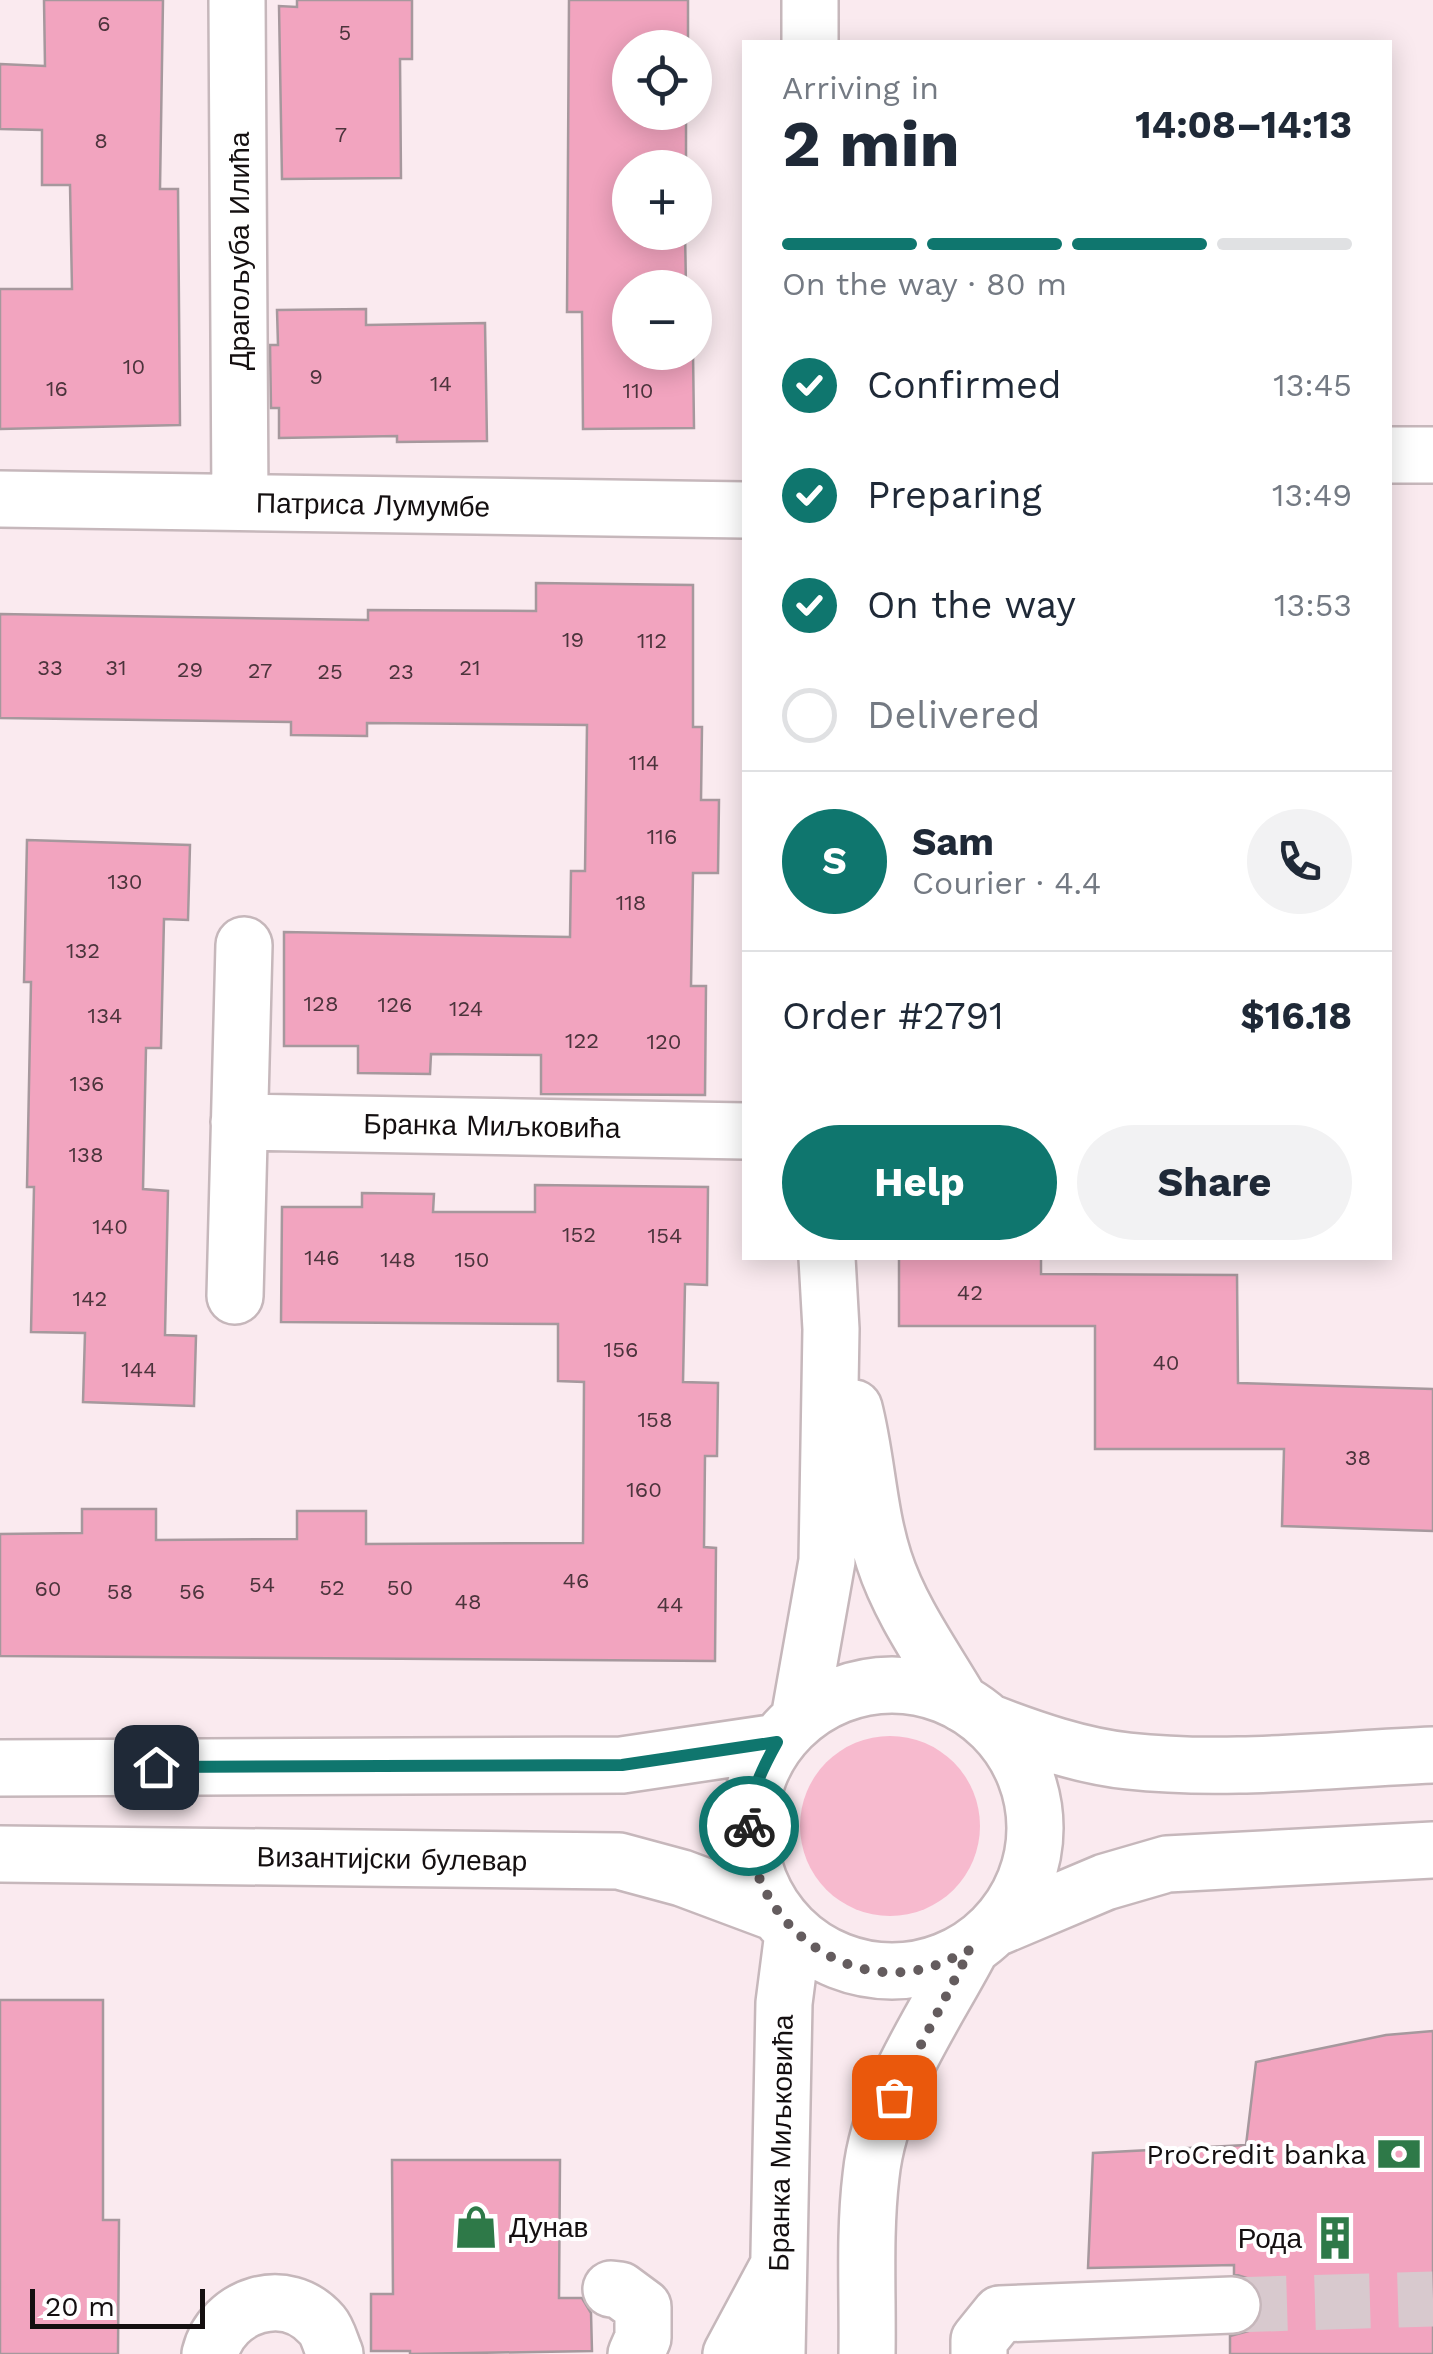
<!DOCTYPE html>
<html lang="en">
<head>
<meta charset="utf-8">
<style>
  body { margin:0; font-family:"Work Sans",sans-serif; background:#f2f2f3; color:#1f2937; height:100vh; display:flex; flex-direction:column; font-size:38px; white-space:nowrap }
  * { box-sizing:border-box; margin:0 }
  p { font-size:32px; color:#747a83 }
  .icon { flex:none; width:55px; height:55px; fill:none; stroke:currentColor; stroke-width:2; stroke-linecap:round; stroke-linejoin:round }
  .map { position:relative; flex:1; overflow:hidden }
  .details { position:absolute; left:742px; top:40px; width:650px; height:1220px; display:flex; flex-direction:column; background:#fff; border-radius:0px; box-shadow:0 5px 25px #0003 }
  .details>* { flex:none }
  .tools { position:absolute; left:612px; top:30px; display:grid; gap:20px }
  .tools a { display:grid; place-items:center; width:100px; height:100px; border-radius:50%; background:#fff; box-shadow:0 5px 25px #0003; font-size:50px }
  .scale { position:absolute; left:30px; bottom:25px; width:175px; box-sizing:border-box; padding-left:10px; border:5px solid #140f10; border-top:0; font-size:28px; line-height:35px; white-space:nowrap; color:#140f10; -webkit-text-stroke:8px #fff; paint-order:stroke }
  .pin { position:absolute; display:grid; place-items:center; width:85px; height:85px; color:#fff; margin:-42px; border-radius:20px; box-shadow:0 5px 15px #0006 }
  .courier { position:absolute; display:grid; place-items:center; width:100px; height:100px; margin:-50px; border:8px solid #0f766e; border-radius:50%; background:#fff; color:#222; box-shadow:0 2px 12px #0007 }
  .overview em { font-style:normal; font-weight:700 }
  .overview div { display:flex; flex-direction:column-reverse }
  .overview { display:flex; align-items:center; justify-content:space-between; height:170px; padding:0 40px }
  h1 { font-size:65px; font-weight:700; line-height:75px }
  .bar { display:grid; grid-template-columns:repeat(4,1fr); gap:15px 10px; align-content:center; height:120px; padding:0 40px }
  .bar i { height:12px; border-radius:8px; background:#e0e1e3 }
  .bar .selected { background:#0f766e }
  .bar p { grid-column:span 4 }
  .line { display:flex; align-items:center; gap:25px; padding:0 40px; border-top:2px solid #e0e1e3 }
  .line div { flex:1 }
  .round { display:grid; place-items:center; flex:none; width:105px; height:105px; border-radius:52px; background:#f2f2f3 }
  ol { padding:0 40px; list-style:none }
  li { display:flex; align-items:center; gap:30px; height:110px }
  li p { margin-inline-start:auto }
  li .icon { padding:10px; border-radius:50%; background:#0f766e; color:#fff; stroke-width:4 }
  li:last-child { color:#747a83 }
  li i { width:55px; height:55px; border:5px solid #e0e1e3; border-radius:50% }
  .button { display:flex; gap:20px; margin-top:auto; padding:20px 40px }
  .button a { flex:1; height:115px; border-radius:60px; background:#0f766e; color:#fff; font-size:40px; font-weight:700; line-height:115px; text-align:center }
  .button a+a { background:#f2f2f3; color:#1f2937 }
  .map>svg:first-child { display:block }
  .green { fill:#f7bace }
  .building { fill:#f2a4bf; stroke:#a6989d; stroke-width:2.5 }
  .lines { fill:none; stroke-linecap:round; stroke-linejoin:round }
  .minor-tunnel { stroke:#d8c9ce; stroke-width:55; stroke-dasharray:55 28; stroke-linecap:butt }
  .minor-casing { stroke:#c6b7bb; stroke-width:60 }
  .minor { stroke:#fff; stroke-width:55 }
  .done { stroke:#645c5e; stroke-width:10; stroke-dasharray:0 18 }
  .route { stroke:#0f766e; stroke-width:12 }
  .labels { text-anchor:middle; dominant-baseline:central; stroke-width:8; stroke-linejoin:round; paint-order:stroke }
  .number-label { font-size:22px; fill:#4c343c }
  .street-label { font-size:28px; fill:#140f10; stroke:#fff }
  .poi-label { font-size:28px; fill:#140f10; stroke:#fff; text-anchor:end }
</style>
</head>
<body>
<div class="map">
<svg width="1433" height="2354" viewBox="0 0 1433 2354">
  <rect width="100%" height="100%" fill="#faeaef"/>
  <path class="green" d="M800 1826a90 90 0 1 1 180 0a90 90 0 1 1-180 0Z"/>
  <path class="building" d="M44 0H163L160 189H178L180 425 0 429V289H72L70 185H42V130L0 129V64L45 66Z
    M297 0H412V59H400L401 178 282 179 279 6 297 7Z
    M569 0H688V47L630 48V112H686V168H630V232H685L686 288H630V352H693L694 428 583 429 582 312H567Z
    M366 309V325L485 323 487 441 397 442V436L279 438V408H271L270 345H278L277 310Z
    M536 583 693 585V727H702L701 800H719L718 873H693L691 986H706L705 1095 541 1094V1055L431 1054 430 1074 358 1073V1046H284V932L570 937 571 871H585L587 725 367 723V736L291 735V722L0 718V614L368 620V610L536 611Z
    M27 840 190 845 188 920 164 919 161 1048H146L143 1189 168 1191 165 1335 196 1336 194 1406 83 1402 85 1333 31 1332 34 1187H27L31 982H24Z
    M535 1185 708 1187 707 1285 685 1284 683 1382 718 1383 717 1456H705L704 1547 716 1548 715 1661 0 1656V1534L82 1533V1509H156V1540L297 1539V1511H366V1544L583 1543 584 1382 558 1381V1324L281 1322 282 1207H362V1193L434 1194 433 1212H535Z
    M899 1258H1041V1274L1237 1275 1238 1383 1433 1389V1531L1282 1526 1284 1449H1095V1326H899Z
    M0 2000H103V2220H119L118 2354H0Z
    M1433 2031V2354H1230V2336L1249 2331 1260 2319 1263 2305 1258 2288 1247 2278 1234 2274V2265L1088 2268 1093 2153 1246 2145 1256 2062 1386 2035Z
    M392 2160H560L559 2298H582L591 2313 592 2351 410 2354V2351H371V2294H393Z"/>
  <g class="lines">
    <path class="minor-tunnel" d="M1232 2305 1433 2299"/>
    <g class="minor-casing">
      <path id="minor" d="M237 0 240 502
        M810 42V0
        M1390 455H1433
        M0 499 745 510
        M239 1122 745 1131
        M235 1296 244 945
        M854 1408C867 1458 868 1511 884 1560 900 1610 934 1657 961 1703
        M749 1828a143 143 0 1 1 286 0a143 143 0 1 1-286 0Z
        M799 1719 827 1561 831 1329 827 1258
        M988 1722C1032 1739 1081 1756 1128 1761 1228 1772 1332 1759 1433 1755
        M0 1768 622 1765 777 1742
        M0 1854 619 1861 682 1878 776 1913
        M996 1928 1105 1882 1167 1864 1433 1850
        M611 2289 620 2290 643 2307V2338L636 2354
        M210 2354C222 2305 286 2283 322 2325 328 2332 331 2345 335 2354
        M731 2354 775 2272
        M777 2354 784 2003 793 1933
        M867 2354C868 2295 864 2234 871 2176 879 2095 933 2020 970 1950
        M979 2354V2340L1000 2314 1232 2305"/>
    </g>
    <use href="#minor" class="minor"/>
  </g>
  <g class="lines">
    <path class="done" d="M749 1826C749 1915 838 1992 927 1968 942 1964 956 1956 970 1950L894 2097"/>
    <path class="route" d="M156 1767 622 1765 777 1742C762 1769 749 1795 749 1826"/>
  </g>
  <defs>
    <g id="bank-bare" transform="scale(3.45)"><path d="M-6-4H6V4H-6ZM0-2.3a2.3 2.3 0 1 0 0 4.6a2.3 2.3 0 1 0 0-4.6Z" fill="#2e7948" stroke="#fff" stroke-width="2.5" paint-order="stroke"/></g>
    <g id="shop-bare" transform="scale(3.45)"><path d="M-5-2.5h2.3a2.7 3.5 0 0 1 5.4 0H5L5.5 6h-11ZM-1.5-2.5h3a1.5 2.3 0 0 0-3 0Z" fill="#2e7948" stroke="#fff" stroke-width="2.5" paint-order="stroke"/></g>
    <g id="building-bare" transform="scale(3.45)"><path d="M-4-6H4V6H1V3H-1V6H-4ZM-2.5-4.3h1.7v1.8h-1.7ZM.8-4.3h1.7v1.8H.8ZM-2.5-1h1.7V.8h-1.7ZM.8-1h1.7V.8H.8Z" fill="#2e7948" stroke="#fff" stroke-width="2.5" paint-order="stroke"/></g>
  </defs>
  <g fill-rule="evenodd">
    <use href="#bank-bare" x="1399" y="2154"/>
    <use href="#shop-bare" x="476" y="2227"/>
    <use href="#building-bare" x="1335" y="2238"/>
  </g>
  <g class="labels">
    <g class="number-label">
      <text x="104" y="23">6</text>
      <text x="345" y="32">5</text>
      <text x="341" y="134">7</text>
      <text x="101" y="140">8</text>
      <text x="134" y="366">10</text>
      <text x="316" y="376">9</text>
      <text x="441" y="383">14</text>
      <text x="57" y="388">16</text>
      <text x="638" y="390">110</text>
      <text x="573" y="639">19</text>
      <text x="652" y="640">112</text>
      <text x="50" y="667">33</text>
      <text x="116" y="667">31</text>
      <text x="470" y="667">21</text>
      <text x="190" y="669">29</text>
      <text x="260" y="670">27</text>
      <text x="330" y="671">25</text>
      <text x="401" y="671">23</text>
      <text x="644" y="762">114</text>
      <text x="662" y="836">116</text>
      <text x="125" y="881">130</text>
      <text x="631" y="902">118</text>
      <text x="83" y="950">132</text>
      <text x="321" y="1003">128</text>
      <text x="395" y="1004">126</text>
      <text x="466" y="1008">124</text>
      <text x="105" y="1015">134</text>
      <text x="582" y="1040">122</text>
      <text x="664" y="1041">120</text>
      <text x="87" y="1083">136</text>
      <text x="86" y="1154">138</text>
      <text x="110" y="1226">140</text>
      <text x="579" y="1234">152</text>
      <text x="665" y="1235">154</text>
      <text x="322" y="1257">146</text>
      <text x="398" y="1259">148</text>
      <text x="472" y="1259">150</text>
      <text x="970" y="1292">42</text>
      <text x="90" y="1298">142</text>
      <text x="621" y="1349">156</text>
      <text x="1166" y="1362">40</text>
      <text x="139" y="1369">144</text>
      <text x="655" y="1419">158</text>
      <text x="1358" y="1457">38</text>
      <text x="644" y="1489">160</text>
      <text x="576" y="1580">46</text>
      <text x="262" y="1584">54</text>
      <text x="332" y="1587">52</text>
      <text x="400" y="1587">50</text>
      <text x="48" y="1588">60</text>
      <text x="120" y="1591">58</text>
      <text x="192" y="1591">56</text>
      <text x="468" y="1601">48</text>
      <text x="670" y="1604">44</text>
    </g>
    <g class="street-label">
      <text transform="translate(239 251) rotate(-90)">Драгољуба Илића</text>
      <text transform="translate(373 505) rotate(1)">Патриса Лумумбе</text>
      <text transform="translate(492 1126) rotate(1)">Бранка Миљковића</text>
      <text transform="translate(392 1859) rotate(1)">Византијски булевар</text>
      <text transform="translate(781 2143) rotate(-89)">Бранка Миљковића</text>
    </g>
    <g class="poi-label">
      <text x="1366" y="2154">ProCredit banka</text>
      <text x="509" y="2227" text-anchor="start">Дунав</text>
      <text x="1302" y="2238">Рода</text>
    </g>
  </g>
</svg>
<div class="tools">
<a><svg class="icon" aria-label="locate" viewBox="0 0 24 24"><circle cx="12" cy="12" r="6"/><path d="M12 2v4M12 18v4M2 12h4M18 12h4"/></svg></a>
<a>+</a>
<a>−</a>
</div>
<div class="scale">20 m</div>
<div class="pin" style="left:894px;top:2097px;background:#ea580c"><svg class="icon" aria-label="bag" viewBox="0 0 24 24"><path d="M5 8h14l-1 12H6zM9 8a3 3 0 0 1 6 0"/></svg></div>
<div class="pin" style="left:156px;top:1767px;background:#1f2937"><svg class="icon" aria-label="home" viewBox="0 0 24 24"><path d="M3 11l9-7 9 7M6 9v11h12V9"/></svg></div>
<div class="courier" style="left:749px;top:1826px"><svg class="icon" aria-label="bike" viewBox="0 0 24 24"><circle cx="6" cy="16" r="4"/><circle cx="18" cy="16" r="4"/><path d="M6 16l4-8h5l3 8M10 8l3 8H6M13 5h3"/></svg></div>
<section class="details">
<div class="overview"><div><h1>2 min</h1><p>Arriving in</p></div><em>14:08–14:13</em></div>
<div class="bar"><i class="selected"></i><i class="selected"></i><i class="selected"></i><i></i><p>On the way · 80 m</p></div>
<ol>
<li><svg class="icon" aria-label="check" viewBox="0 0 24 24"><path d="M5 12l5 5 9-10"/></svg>Confirmed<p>13:45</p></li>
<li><svg class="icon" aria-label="check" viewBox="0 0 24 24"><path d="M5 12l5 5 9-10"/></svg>Preparing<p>13:49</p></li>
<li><svg class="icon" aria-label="check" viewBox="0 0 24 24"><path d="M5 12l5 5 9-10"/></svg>On the way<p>13:53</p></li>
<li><i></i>Delivered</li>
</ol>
<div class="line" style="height:180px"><b class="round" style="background:#0f766e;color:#fff">S</b><div><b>Sam</b><p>Courier · 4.4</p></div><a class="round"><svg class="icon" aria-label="phone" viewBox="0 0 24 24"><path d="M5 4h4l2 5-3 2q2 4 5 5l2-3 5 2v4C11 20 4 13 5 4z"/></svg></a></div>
<div class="line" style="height:130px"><div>Order #2791</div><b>$16.18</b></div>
<div class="button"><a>Help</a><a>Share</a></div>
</section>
</div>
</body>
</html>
